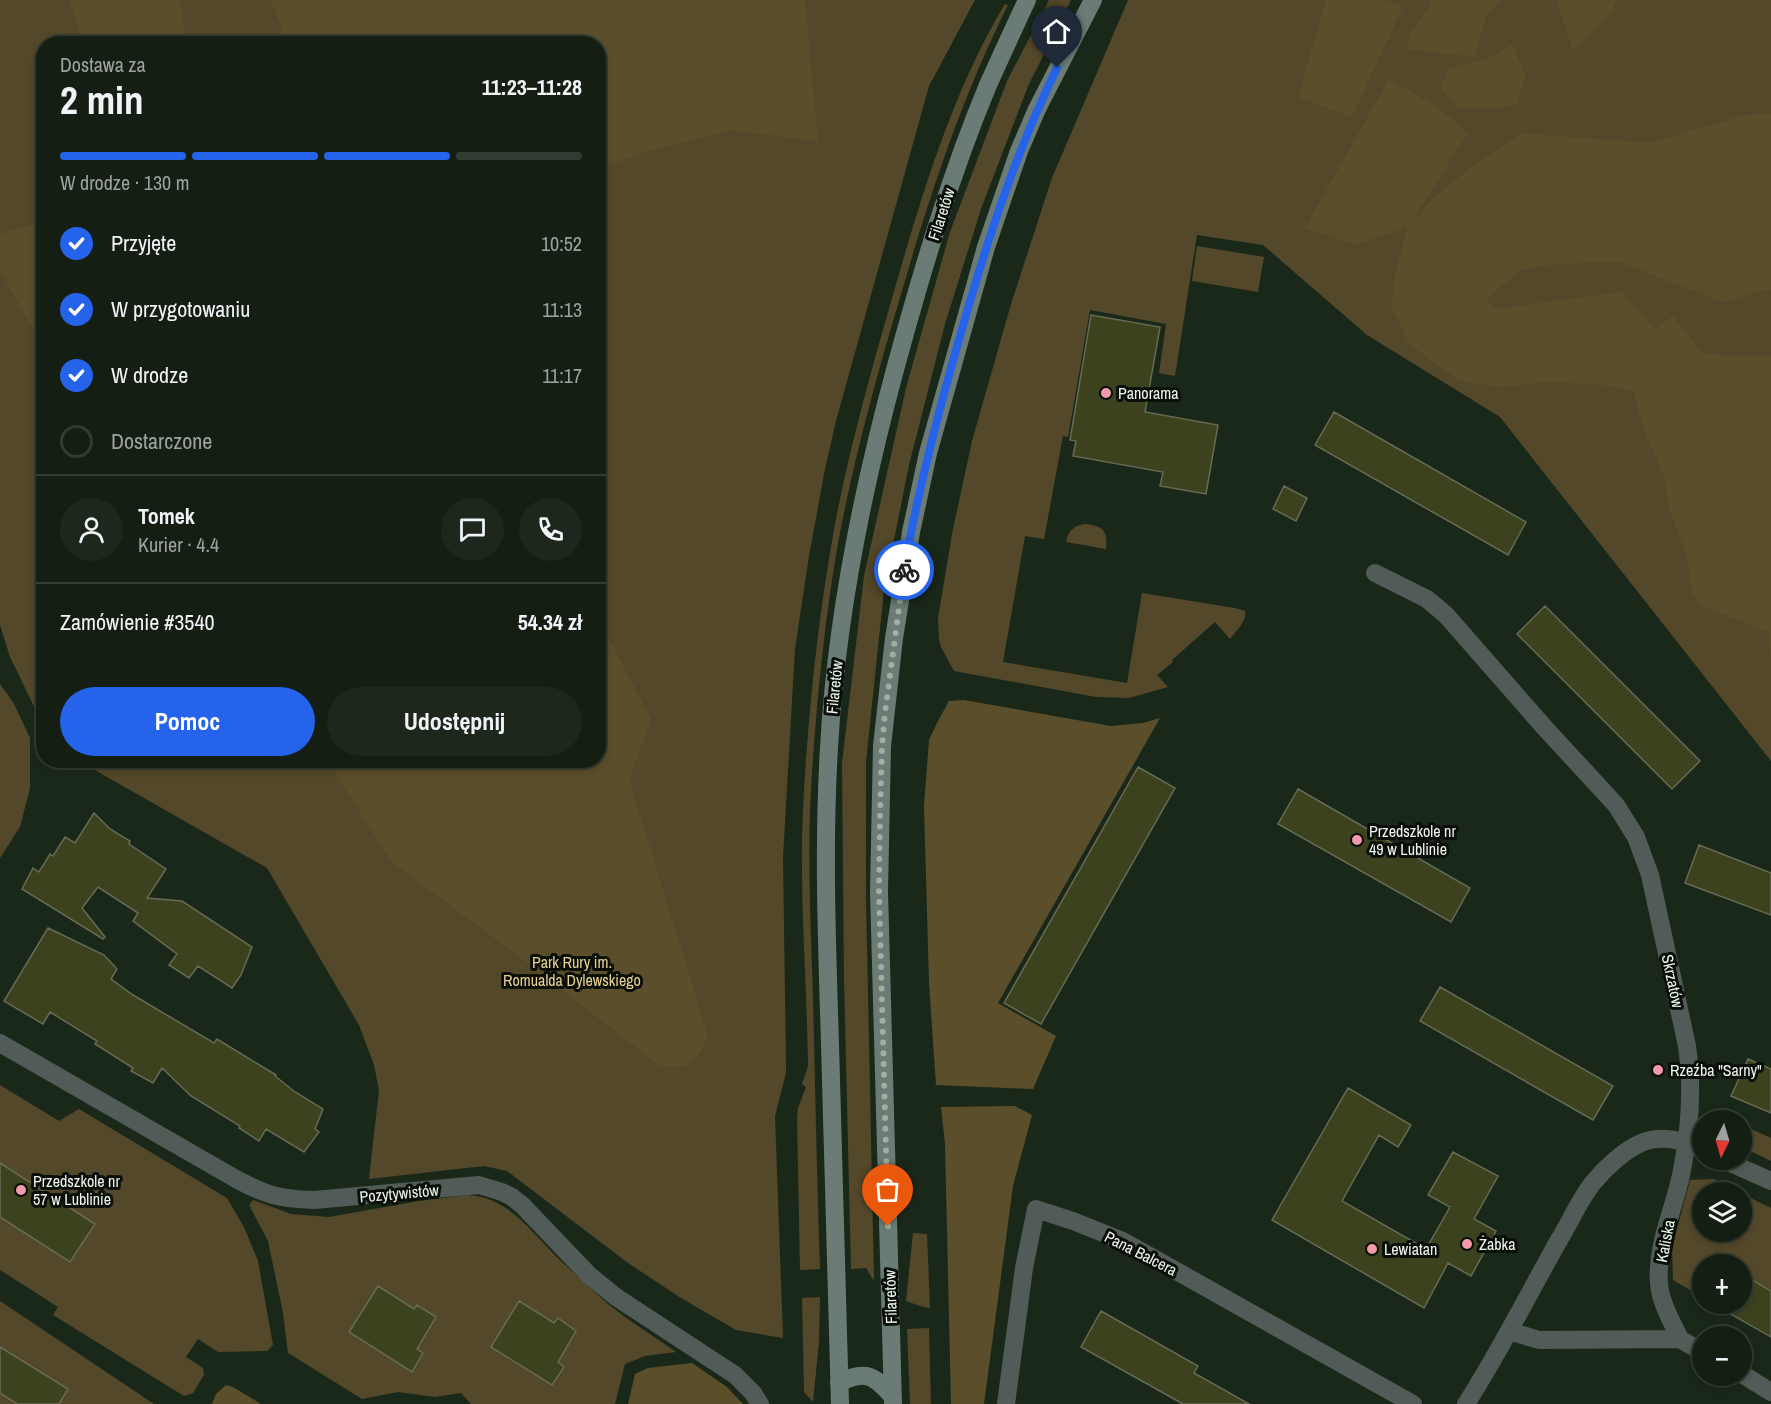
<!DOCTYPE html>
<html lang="pl">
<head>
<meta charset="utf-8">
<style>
  body { margin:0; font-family:"Archivo Narrow",sans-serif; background:#1d271c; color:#f1f3f6; height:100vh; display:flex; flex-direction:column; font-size:22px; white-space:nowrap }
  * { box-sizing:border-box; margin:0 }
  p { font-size:20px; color:#9da2a0 }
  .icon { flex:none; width:33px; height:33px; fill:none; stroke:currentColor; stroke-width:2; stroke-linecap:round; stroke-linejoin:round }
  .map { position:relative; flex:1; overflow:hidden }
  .sheet { position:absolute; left:36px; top:36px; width:570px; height:732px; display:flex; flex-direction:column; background:#141e13; border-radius:24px; box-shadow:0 3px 9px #0003,0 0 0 2px #333c33 }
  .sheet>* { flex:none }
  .needle { width:39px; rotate:185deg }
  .controls { position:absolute; left:1692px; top:1110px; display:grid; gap:12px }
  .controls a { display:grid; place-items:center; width:60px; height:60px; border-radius:50%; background:#141e13; box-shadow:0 3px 9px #0003,0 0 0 2px #333c33; font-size:30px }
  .pin { position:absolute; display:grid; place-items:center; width:51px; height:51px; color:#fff; margin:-62px -26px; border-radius:50% 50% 50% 0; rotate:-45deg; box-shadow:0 0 6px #0007 }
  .pin .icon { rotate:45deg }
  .courier { position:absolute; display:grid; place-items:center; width:60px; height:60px; margin:-30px; border:4px solid #2563eb; border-radius:50%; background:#fff; color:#222; box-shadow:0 2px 8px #0007 }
  .overview em { font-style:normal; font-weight:700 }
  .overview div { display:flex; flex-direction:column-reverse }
  .overview { display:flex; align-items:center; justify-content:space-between; height:102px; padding:0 24px }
  h1 { font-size:39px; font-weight:700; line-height:45px }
  .bar { display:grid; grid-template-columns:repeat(4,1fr); gap:9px 6px; align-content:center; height:72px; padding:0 24px }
  .bar i { height:8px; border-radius:4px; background:#333c33 }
  .bar .active { background:#2563eb }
  .bar p { grid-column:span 4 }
  .line { display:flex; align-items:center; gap:15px; padding:0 24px; border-top:2px solid #333c33 }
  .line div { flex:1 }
  .round { display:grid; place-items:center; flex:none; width:63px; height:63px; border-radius:32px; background:#1d271c }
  ol { padding:0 24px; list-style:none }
  li { display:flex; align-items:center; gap:18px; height:66px }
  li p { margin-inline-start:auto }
  li .icon { padding:6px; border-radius:50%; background:#2563eb; color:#fff; stroke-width:4 }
  li:last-child { color:#9da2a0 }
  li i { width:33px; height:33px; border:3px solid #333c33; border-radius:50% }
  .button { display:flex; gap:12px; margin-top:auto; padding:12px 24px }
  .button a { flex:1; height:69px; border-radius:36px; background:#2563eb; color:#fff; font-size:24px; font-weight:700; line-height:69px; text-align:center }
  .button a+a { background:#1d271c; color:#f1f3f6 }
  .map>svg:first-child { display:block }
  .green { fill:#54482a }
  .forest { fill:#5b4e2b }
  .building { fill:#3c411e; stroke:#676b55; stroke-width:1.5 }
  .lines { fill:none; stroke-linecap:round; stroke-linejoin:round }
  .street { stroke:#515c58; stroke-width:18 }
  .secondary { stroke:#6a7c75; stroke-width:18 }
  .done { stroke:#a3aea2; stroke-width:6; stroke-dasharray:0 10.8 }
  .route { stroke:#2563eb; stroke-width:8 }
  .poi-dot { fill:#f39aa8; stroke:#090f08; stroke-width:2 }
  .labels { text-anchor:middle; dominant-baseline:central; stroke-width:6; stroke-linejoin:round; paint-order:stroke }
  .street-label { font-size:16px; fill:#edf6ec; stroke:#090f08 }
  .poi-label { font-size:16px; fill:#edf6ec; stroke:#090f08; text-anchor:start }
  .park-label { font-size:16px; fill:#e8d092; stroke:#090f08 }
</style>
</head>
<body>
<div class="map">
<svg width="1771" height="1404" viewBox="0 0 1771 1404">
  <rect width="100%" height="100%" fill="#1a2819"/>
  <path class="green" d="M0 0H975L929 86 836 421 825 469 809 556 795 649 783 857 786 1062V1073L775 1116 783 1338 736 1330 681 1298 628 1263 507 1171 484 1166 369 1179 379 1090 374 1065 359 1025 267 868 79 761 598 760V44H44L43 725 10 657 0 625Z
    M1049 0H1071L1028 86 981 209 945 324 909 465 884 590 866 762V898L874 1281 866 1268 851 1269 844 979 842 763 864 576 906 388 950 232 1007 81Z
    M1128 0H1771V761L1500 417 1367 335 1263 245 1197 235 1175 376 1159 373 1166 324 1090 310 1068 437 1063 436 1044 539 1025 536 1003 662 1127 683 1142 593 1235 608 1245 611C1247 621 1236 631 1230 639L1215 622 1172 660 1173 662 1157 675 1168 687 1129 698 1096 697 954 671 941 647 939 639 938 618 953 529 972 441 1011 304 1052 178Z
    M1005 4 1008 5C962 97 930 194 902 291 877 374 854 458 838 543 824 624 816 707 811 789 807 858 811 928 813 997 815 1088 817 1179 820 1269L800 1270 797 1118 798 1108 806 1087 802 1084 808 1066C807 980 799 894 803 808 808 713 818 618 835 524 851 440 875 357 899 274 925 184 956 85 1005 4Z
    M1197 246 1264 257 1258 292 1192 281Z
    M1085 524C1103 526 1108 530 1106 549L1066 542C1068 531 1073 526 1085 524Z
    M0 684 13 702 30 738V788L20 827 0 858Z
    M0 1085 59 1121 79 1109 227 1198 244 1227 258 1261 273 1345 267 1351 218 1352 198 1339 186 1357 203 1368 204 1375 193 1393 184 1396 53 1315 58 1307 0 1270Z
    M1742 1125 1771 1138V1161L1742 1147Z
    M1714 1179 1738 1192H1702V1232H1742V1194L1771 1208V1291L1742 1274V1264H1702V1297L1673 1280 1672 1248 1690 1180Z
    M468 1195C511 1198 531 1233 560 1260 576 1275 592 1289 608 1304 629 1321 654 1336 676 1352L645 1356 625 1364 615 1404H471L461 1393 435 1397 398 1392 362 1399 288 1353 283 1313 268 1241 249 1205 253 1200 291 1214 329 1217 419 1201Z
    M913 1233 927 1234 930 1308 923 1307 906 1301Z
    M820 1297 819 1342 813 1402 804 1392 802 1298Z
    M0 1301 154 1404H0Z
    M929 1328 931 1404H910L907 1329Z"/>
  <path class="forest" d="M68 0H180L186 43H85Z
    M270 0H805L818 141 730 130 642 153 599 169 598 44 279 43 281 26Z
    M1326 0H1386L1403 7 1352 117 1298 97Z
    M1430 0H1500L1486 17 1475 57 1407 49 1409 34 1429 7Z
    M1556 0H1617L1611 13 1573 50Z
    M1512 45 1526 75 1517 104 1498 109 1457 108 1441 88 1448 68 1488 58Z
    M1389 79 1436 106 1468 133 1411 223 1432 199 1471 167 1505 145 1521 133 1650 143 1745 115 1771 114V289L1722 302 1620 262 1553 264 1520 270 1486 300 1497 309 1622 292 1655 329 1673 316 1702 353 1736 357 1771 355V663L1769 632 1702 606 1692 592 1686 555 1668 505 1665 479 1644 431 1634 392 1605 385 1549 382 1502 387 1459 381 1409 344 1391 306 1394 280 1407 227 1356 245 1305 228Z
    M43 222H44L43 346 0 271V234Z
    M599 619 651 719 629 780 708 1035C699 1062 688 1070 660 1066L525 961 393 863 327 761 598 760Z
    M964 700 1111 726 1143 723 1160 718 998 1003 1056 1036 1033 1089 936 1085 929 983 924 806 929 740 938 721 949 701Z
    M1015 1106 1032 1115 1013 1186 984 1404H951L945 1144 941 1107Z
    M692 1363 727 1387 743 1404H628L635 1374 648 1368Z
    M226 1385 233 1387 261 1404H212L216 1394Z"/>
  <path class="building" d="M1091 315 1160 327 1145 412 1218 425 1206 494 1160 486 1163 472 1073 456 1076 441 1070 440Z
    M1334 412 1526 522 1508 555 1315 445Z
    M1284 486 1307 498 1296 521 1273 509Z
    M1545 606 1700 761 1672 789 1517 634Z
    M1138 767 1175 788 1041 1024 1004 1003Z
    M1298 789 1470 888 1451 922 1278 824Z
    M94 813 110 829 130 841 129 844 166 869 147 898 182 901 252 947 241 975 232 988 198 966 189 978 169 965 177 954 133 921 138 913 98 887 82 908 105 937 103 939 22 889 33 868 39 872 50 854 53 856 65 837 75 843Z
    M1699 845 1771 873V915L1685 883Z
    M48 928 104 955 117 969 111 979 133 995 214 1043 217 1039 276 1075 275 1076 295 1092 323 1109 315 1129 319 1132 304 1152 266 1129 259 1141 239 1128 240 1126 191 1096 162 1068 153 1083 131 1071 133 1068 95 1044 97 1041 50 1012 43 1024 4 1001Z
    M1440 987 1613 1086 1593 1120 1420 1021Z
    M1748 1059 1771 1069V1113L1731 1096Z
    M1348 1088 1411 1125 1398 1147 1379 1135 1342 1201 1426 1249 1450 1207 1428 1195 1453 1152 1498 1176 1474 1219 1496 1231 1471 1276 1448 1263 1424 1308 1272 1220Z
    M0 1163 95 1224 70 1262 0 1217Z
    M1742 1274 1771 1291V1337L1713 1304H1742Z
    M378 1286 414 1309 417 1305 436 1317 417 1349 423 1353 412 1372 349 1332Z
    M519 1301 554 1323 558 1318 576 1331 558 1362 564 1367 552 1385 491 1347Z
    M1101 1311 1198 1366 1194 1373 1249 1404H1183L1081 1347Z
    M0 1347 68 1389 59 1404H17L0 1393Z"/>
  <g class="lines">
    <path class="street" d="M1375 573 1427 599 1446 615 1544 727 1616 805 1636 837 1650 875 1687 1046C1693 1087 1690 1129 1682 1170 1675 1208 1656 1244 1659 1283 1660 1302 1672 1322 1680 1339
      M0 1043 236 1179C266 1195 279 1199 314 1200L479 1185 502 1192 512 1197 522 1205 589 1275 616 1297 735 1375 753 1393 760 1404
      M1724 1160 1771 1181
      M1509 1331 1539 1340 1680 1339 1702 1352
      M1742 1374 1771 1392
      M1006 1404 1024 1268 1036 1209 1073 1221 1123 1241 1413 1404
      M1466 1404C1500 1351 1528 1295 1559 1240 1570 1222 1579 1201 1592 1184 1604 1169 1623 1151 1641 1143 1662 1134 1683 1140 1702 1149"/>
    <path class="secondary" d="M839 1383C866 1369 875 1376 893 1397
      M840 1404C837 1284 834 1164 830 1044 827 946 823 847 829 748 836 619 862 491 896 366 922 271 950 176 988 85 1001 56 1014 28 1027 0
      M893 1404 879 891 882 746 894 638 911 532 928 453 986 247 1019 151 1037 109 1093 0"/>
  </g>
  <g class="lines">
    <path class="done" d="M888 1226 879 891 880 817 882 746 885 713 904 570"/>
    <path class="route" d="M904 570C918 490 938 413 960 336 986 244 1015 154 1057 68"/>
  </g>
  <g class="poi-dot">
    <circle cx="1106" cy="393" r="6"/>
    <circle cx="1357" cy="840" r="6"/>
    <circle cx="1658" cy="1070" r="6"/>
    <circle cx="21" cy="1190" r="6"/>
    <circle cx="1467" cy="1244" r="6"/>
    <circle cx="1372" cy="1249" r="6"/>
  </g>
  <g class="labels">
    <g class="street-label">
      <text transform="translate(941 214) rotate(-72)">Filaretów</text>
      <text transform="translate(834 687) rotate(-84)">Filaretów</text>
      <text transform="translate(1673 981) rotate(78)">Skrzatów</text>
      <text transform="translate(399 1193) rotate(-5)">Pozytywistów</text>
      <text transform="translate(1665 1241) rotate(-79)">Kaliska</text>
      <text transform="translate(1141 1253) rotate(27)">Pana Balcera</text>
      <text transform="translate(890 1297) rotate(-92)">Filaretów</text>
    </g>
    <g class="poi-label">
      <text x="1118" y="393">Panorama</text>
      <text x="1369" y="831">Przedszkole nr<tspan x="1369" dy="18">49 w Lublinie</tspan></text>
      <text x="1670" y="1070">Rzeźba "Sarny"</text>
      <text x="33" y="1181">Przedszkole nr<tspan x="33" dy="18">57 w Lublinie</tspan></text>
      <text x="1479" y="1244">Żabka</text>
      <text x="1384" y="1249">Lewiatan</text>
    </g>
    <g class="park-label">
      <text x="572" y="962">Park Rury im.<tspan x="572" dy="18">Romualda Dylewskiego</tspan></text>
    </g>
  </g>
</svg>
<div class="controls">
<a><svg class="needle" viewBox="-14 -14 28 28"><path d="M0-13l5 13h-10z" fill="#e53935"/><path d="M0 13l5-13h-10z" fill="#9da2a0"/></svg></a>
<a><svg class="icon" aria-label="layers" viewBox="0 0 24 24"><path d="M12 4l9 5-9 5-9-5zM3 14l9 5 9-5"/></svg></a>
<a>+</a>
<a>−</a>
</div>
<div class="pin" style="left:888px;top:1226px;background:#ea580c"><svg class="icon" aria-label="bag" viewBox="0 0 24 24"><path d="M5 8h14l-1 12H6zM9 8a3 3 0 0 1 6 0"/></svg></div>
<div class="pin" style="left:1057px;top:68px;background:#1f2937"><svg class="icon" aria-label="home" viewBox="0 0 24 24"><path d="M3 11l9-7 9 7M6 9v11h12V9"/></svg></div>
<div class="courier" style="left:904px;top:570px"><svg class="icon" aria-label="bike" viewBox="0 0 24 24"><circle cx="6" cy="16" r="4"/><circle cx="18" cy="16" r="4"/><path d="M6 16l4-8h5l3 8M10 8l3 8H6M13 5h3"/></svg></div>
<section class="sheet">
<div class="overview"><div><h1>2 min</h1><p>Dostawa za</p></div><em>11:23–11:28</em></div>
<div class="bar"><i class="active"></i><i class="active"></i><i class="active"></i><i></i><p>W drodze · 130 m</p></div>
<ol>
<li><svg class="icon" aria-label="check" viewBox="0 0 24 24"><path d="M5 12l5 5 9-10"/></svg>Przyjęte<p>10:52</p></li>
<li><svg class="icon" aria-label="check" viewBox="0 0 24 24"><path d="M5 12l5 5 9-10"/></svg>W przygotowaniu<p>11:13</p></li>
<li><svg class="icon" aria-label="check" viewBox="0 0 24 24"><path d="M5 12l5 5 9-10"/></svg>W drodze<p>11:17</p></li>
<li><i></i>Dostarczone</li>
</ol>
<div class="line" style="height:108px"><a class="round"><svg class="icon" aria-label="person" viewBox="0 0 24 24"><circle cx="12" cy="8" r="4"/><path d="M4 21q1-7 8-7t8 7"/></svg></a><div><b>Tomek</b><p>Kurier · 4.4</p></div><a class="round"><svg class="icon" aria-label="chat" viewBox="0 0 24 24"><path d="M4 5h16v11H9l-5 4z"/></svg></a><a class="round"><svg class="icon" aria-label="phone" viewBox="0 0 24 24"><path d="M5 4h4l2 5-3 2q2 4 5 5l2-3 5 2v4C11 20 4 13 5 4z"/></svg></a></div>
<div class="line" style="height:78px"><div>Zamówienie #3540</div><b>54.34 zł</b></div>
<div class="button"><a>Pomoc</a><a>Udostępnij</a></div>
</section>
</div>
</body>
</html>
